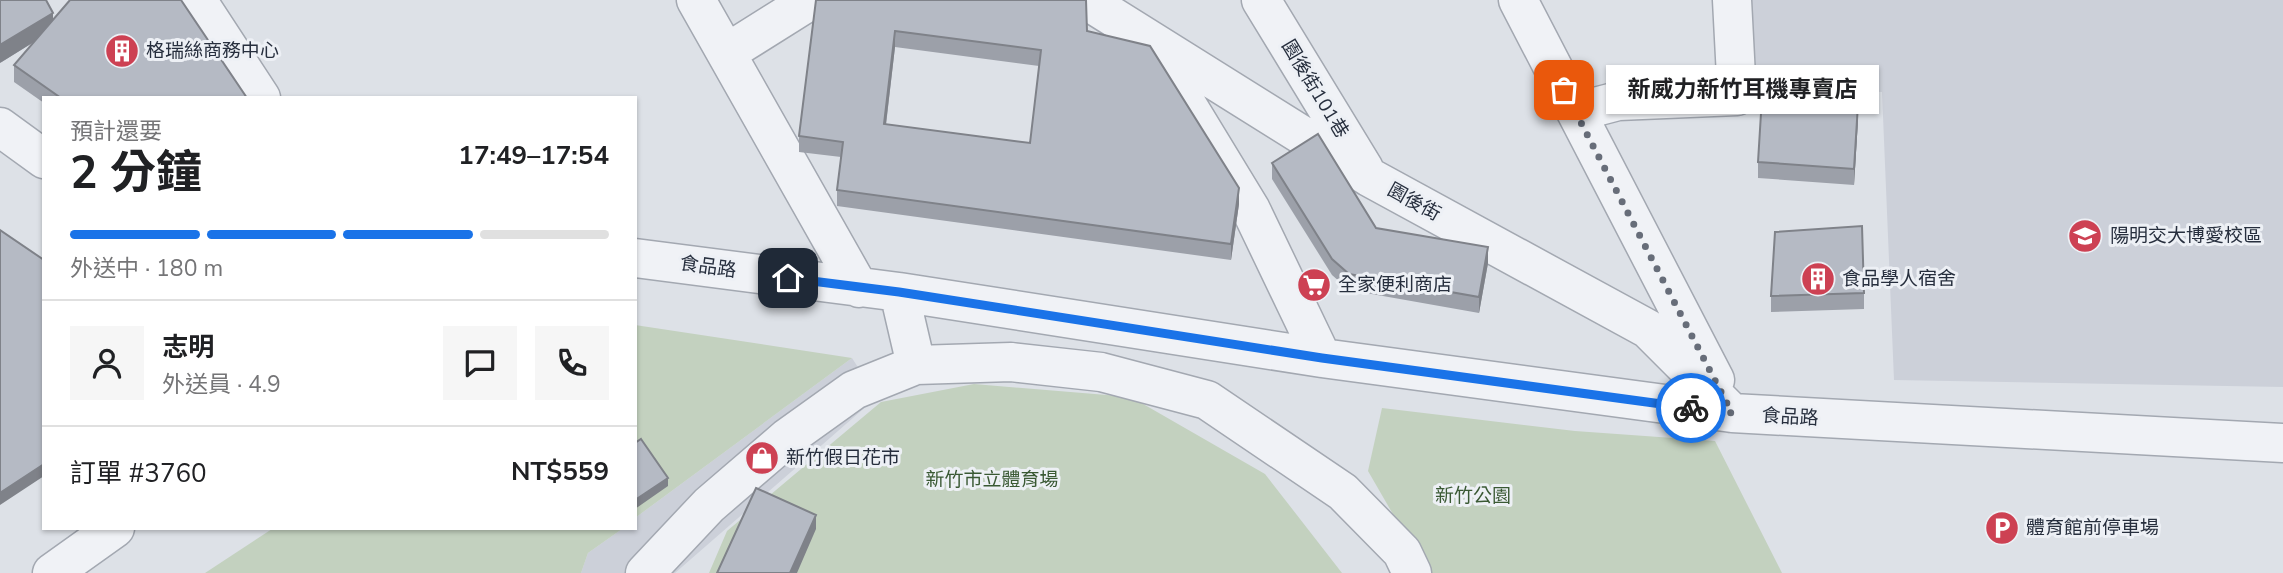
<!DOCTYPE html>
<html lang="zh-TW">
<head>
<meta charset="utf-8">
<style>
  body { margin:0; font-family:"Nunito Sans","Noto Sans TC",sans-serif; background:#f6f6f6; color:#202124; height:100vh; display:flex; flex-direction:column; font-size:26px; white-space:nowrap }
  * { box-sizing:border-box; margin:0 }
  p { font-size:23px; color:#757577 }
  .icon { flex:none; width:38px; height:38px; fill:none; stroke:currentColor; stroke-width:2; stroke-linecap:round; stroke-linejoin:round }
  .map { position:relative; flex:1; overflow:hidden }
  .panel { position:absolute; left:42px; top:96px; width:595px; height:434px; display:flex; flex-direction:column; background:#fff; border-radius:0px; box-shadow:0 2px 5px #0004 }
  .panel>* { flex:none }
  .pin { position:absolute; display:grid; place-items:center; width:60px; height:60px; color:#fff; margin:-30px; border-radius:14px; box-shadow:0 4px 10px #0006 }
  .courier { position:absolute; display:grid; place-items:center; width:70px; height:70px; margin:-35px; border:5px solid #1a73e8; border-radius:50%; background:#fff; color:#222; box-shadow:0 2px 9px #0007 }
  .bubble { position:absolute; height:49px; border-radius:0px; background:#fff; box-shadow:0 2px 5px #0004; font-size:23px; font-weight:700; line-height:49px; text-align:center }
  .headline em { font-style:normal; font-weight:700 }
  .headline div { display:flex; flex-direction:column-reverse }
  .headline { display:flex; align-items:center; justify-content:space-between; height:119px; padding:0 28px }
  h1 { font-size:46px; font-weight:700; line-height:52px }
  .bar { display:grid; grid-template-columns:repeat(4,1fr); gap:10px 7px; align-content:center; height:84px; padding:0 28px }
  .bar i { height:9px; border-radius:5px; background:#e0e0e0 }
  .bar .active { background:#1a73e8 }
  .bar p { grid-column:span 4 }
  .line { display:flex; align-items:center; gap:18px; padding:0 28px; border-top:2px solid #e0e0e0 }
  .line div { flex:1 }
  .round { display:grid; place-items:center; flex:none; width:74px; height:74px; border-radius:0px; background:#f6f6f6 }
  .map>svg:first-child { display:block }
  .built { fill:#ccd0d9 }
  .green { fill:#c3d1bf }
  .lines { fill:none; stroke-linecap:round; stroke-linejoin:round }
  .minor-casing { stroke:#a3a8b1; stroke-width:41 }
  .minor { stroke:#f0f2f6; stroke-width:38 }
  .wall { fill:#9ca0a9; fill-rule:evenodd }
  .shaded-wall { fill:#7f8289 }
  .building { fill:#b5bac4; stroke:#7f8289; stroke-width:2; fill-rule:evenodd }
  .done { stroke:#676d79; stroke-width:7; stroke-dasharray:0 12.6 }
  .route { stroke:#1a73e8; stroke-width:9 }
  .labels { text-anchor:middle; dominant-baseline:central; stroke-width:6; stroke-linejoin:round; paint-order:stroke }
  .poi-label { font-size:19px; fill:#272f3e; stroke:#edf0f5; text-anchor:start }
  .street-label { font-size:19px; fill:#272f3e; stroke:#edf0f5 }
  .park-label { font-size:19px; fill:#3a5934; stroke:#edf0f5 }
</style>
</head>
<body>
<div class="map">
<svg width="2283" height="573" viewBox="0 0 2283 573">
  <rect width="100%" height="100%" fill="#dde1e7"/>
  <path class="built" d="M1747 0H2283V387L1894 380 1882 92 1749 87Z
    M852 358 877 397 675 573H581L588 553 622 529 635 528V518Z"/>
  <path class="green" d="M635 325 852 358 635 518Z
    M974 384 1131 397 1265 474 1342 573H709L727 531 881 402Z
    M1382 408 1575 431 1715 441 1782 573H1427L1368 471Z
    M272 529V528L622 529 588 553 581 573H205Z"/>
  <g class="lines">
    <g class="minor-casing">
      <path id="minor" d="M197 0 261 98
        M696 0 859 288
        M1086 0 1369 177 1648 329 1732 413
        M1261 0 1364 169
        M1518 0 1715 380
        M1150 44 1251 210 1322 358
        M728 52 811 0
        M1576 112 1618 101 1737 96 1732 0
        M0 127 44 159
        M635 258 899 292 1322 358 1732 413 2283 443
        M899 292 916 365
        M52 573 115 528
        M645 573 709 505 787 438 854 390 916 365 1011 362 1101 372 1207 400 1343 492 1402 552 1412 573"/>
    </g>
    <use href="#minor" class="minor"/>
  </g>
  <path class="wall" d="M816 0 1087 31 1239 204 1231 260 837 206V190L841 157 799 152V136ZM895 47 1039 66 1030 143 886 125Z
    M53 19 247 98H44V103L14 82V65L34 42 0 63Z
    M1858 120 1854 185 1758 178V162Z
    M1272 163 1376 228 1488 263 1479 313 1349 290 1332 275 1272 179Z
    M1864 293V309L1771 312V296Z"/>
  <path class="shaded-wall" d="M53 13V30L0 63V45Z
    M895 31V47L884 140V124Z
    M1858 104V120L1854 185V169Z
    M1239 188V204L1231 260V244Z
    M1488 247V263L1479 313V297Z
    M44 464V476L0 505V493Z
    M668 478V486L635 509V500Z
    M816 515V529L797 573H790Z"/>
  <path class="building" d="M0 0H46L53 13 0 45Z
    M70 0H181L247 98H61L14 65Z
    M816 0H1086L1087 31 1150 46 1239 188 1231 244 837 190 843 142 799 136ZM895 31 1041 50 1030 143 884 124Z
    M1762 97 1858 104 1854 169 1758 162Z
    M1318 134 1376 228 1488 247 1479 297 1349 274 1332 259 1272 163Z
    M1862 226 1864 293 1771 296 1775 232Z
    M0 230 44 260V464L0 493Z
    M641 439 668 478 635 500V443Z
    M756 488 816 515 790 573H717Z"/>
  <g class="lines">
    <path class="done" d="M1564 90 1732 413 1691 408"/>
    <path class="route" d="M788 278 899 292 1322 358 1691 408"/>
  </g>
  <defs>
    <g id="building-disc" transform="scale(1.75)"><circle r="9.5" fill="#cd4153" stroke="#edf0f5"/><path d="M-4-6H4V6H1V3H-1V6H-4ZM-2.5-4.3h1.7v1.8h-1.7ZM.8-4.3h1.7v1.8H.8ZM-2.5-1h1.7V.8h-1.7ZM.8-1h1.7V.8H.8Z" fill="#fff"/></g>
    <g id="university-disc" transform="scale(1.75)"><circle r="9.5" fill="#cd4153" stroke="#edf0f5"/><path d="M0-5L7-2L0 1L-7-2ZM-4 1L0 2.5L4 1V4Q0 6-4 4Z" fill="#fff"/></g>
    <g id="supermarket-disc" transform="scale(1.75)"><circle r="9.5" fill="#cd4153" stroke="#edf0f5"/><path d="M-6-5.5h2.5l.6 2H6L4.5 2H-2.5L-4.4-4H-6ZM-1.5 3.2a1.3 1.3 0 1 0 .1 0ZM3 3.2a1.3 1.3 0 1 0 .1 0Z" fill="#fff"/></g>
    <g id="shop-disc" transform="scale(1.75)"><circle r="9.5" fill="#cd4153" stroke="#edf0f5"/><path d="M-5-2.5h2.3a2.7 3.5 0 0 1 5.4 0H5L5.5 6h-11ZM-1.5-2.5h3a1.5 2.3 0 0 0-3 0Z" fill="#fff"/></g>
    <g id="parking-disc" transform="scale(1.75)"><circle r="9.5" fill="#cd4153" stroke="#edf0f5"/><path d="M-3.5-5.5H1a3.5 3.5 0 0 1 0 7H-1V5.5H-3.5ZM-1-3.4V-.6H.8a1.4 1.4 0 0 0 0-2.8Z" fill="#fff"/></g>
  </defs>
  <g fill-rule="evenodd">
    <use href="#building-disc" x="122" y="51"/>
    <use href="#university-disc" x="2085" y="236"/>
    <use href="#building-disc" x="1818" y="279"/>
    <use href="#supermarket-disc" x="1314" y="285"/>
    <use href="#shop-disc" x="762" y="458"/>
    <use href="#parking-disc" x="2002" y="528"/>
  </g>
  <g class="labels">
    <g class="poi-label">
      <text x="146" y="51">格瑞絲商務中心</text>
      <text x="2110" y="236">陽明交大博愛校區</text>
      <text x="1842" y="279">食品學人宿舍</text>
      <text x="1338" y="285">全家便利商店</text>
      <text x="786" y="458">新竹假日花市</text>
      <text x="2026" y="528">體育館前停車場</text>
    </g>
    <g class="street-label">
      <text transform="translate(1315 89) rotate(59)">園後街101巷</text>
      <text transform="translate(1414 202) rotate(29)">園後街</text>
      <text transform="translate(708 267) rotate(8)">食品路</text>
      <text transform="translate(1790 417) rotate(3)">食品路</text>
    </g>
    <g class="park-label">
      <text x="992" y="480">新竹市立體育場</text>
      <text x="1473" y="496">新竹公園</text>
    </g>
  </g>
</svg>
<div class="pin" style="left:1564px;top:90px;background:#ea580c"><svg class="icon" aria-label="bag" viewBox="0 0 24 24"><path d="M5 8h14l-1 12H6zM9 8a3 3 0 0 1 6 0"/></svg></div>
<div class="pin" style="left:788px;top:278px;background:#1f2937"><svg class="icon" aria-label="home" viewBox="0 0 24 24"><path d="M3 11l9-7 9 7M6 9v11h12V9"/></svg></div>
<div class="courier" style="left:1691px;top:408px"><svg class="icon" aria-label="bike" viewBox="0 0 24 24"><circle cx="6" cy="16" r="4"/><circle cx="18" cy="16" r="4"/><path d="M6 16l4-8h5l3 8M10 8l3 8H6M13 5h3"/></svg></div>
<div class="bubble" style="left:1606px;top:65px;width:273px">新威力新竹耳機專賣店</div>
<section class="panel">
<div class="headline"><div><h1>2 分鐘</h1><p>預計還要</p></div><em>17:49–17:54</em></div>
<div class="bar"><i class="active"></i><i class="active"></i><i class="active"></i><i></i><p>外送中 · 180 m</p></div>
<div class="line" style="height:126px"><a class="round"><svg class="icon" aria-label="person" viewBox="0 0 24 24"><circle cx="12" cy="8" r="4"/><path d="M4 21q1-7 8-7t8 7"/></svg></a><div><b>志明</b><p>外送員 · 4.9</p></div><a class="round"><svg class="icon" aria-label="chat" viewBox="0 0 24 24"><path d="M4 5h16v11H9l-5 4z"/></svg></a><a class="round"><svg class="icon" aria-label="phone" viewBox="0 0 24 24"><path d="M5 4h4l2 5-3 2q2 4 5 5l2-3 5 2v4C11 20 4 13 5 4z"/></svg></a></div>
<div class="line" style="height:91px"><div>訂單 #3760</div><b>NT$559</b></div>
</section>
</div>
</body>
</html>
